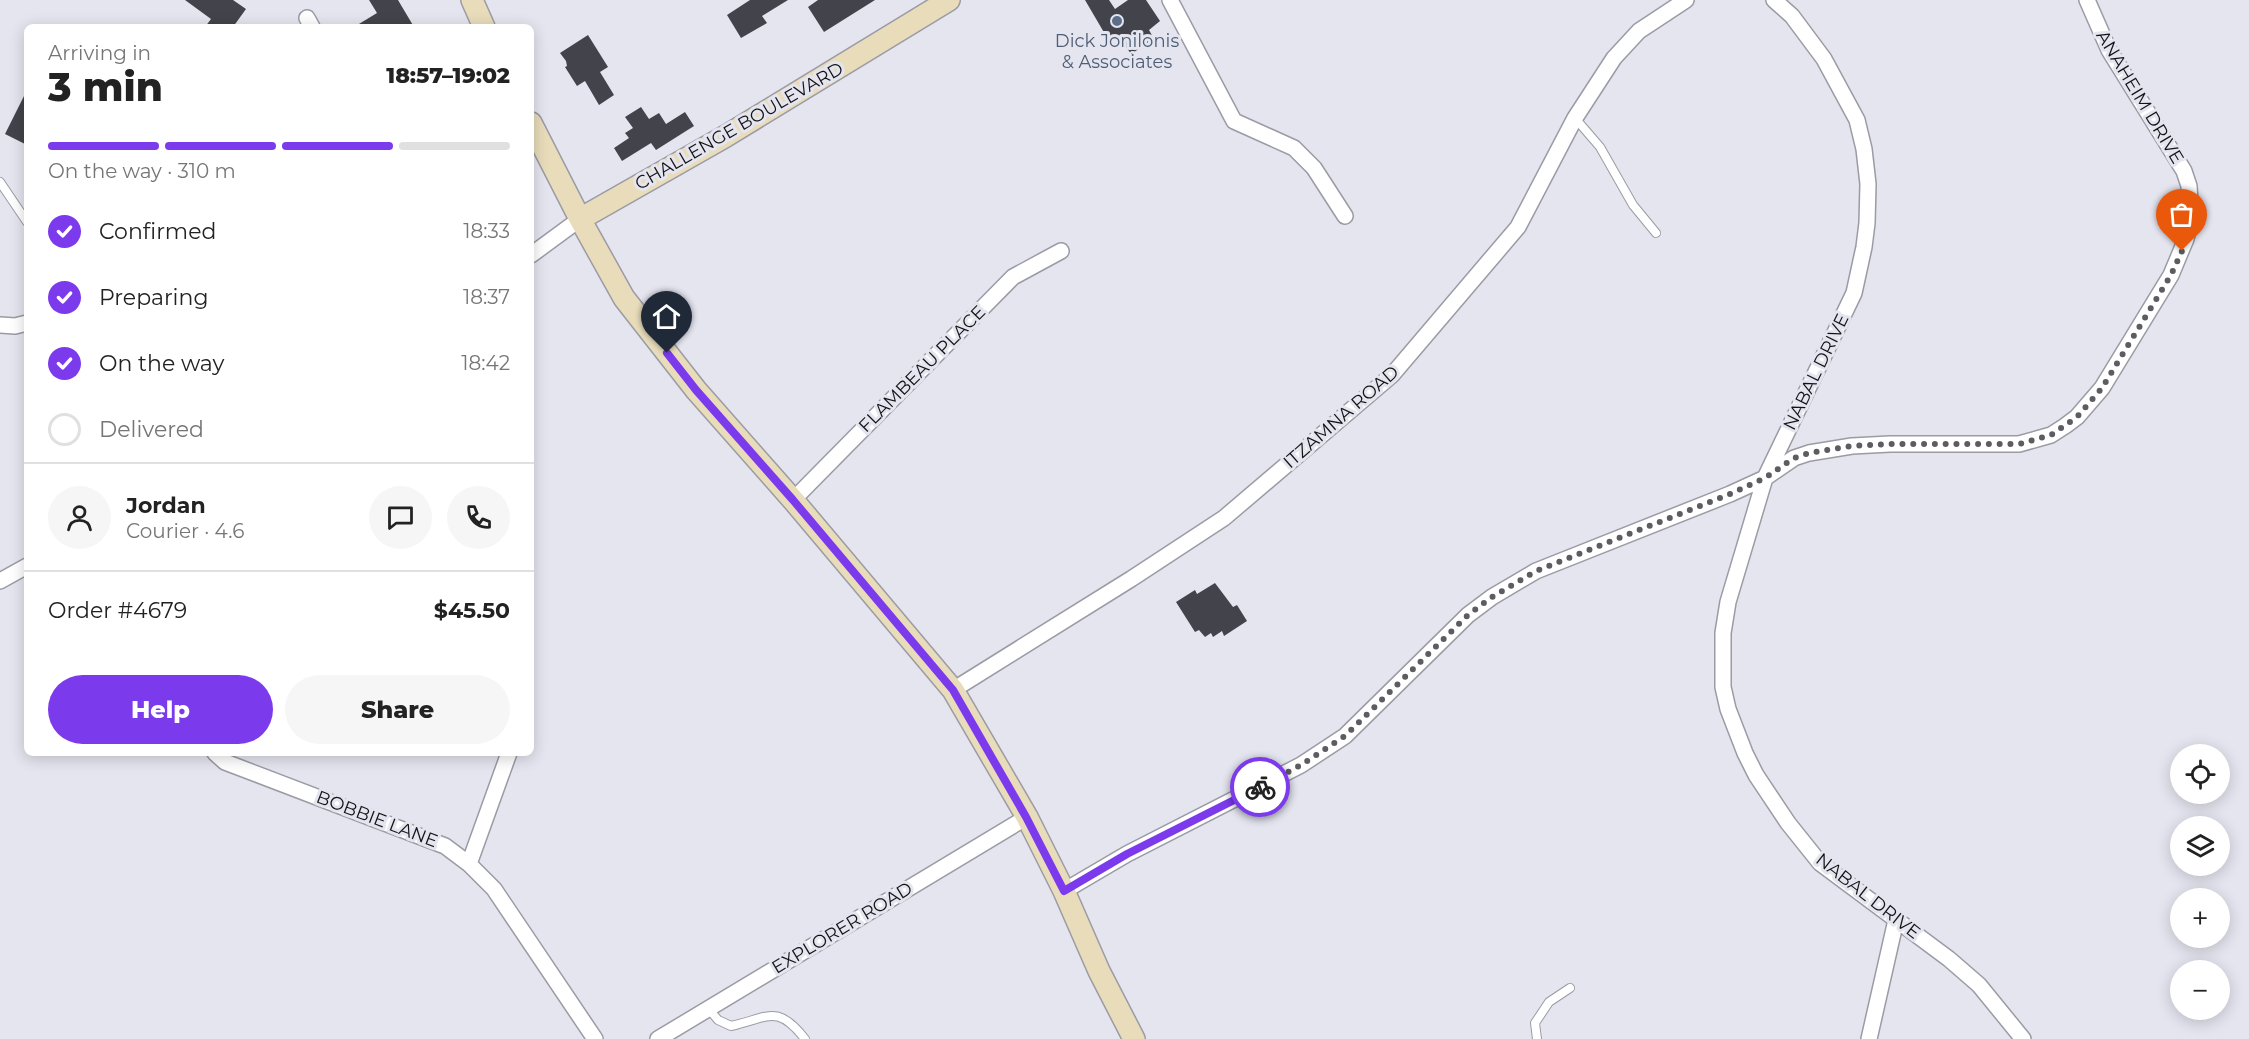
<!DOCTYPE html>
<html lang="en">
<head>
<meta charset="utf-8">
<style>
  body { margin:0; font-family:Montserrat,sans-serif; background:#f6f6f6; color:#222; height:100vh; display:flex; flex-direction:column; font-size:22px; white-space:nowrap }
  * { box-sizing:border-box; margin:0 }
  p { font-size:20px; color:#767676 }
  .icon { flex:none; width:33px; height:33px; fill:none; stroke:currentColor; stroke-width:2; stroke-linecap:round; stroke-linejoin:round }
  .map { position:relative; flex:1; overflow:hidden }
  .side { position:absolute; left:24px; top:24px; width:510px; height:732px; display:flex; flex-direction:column; background:#fff; border-radius:9px; box-shadow:0 3px 15px #0003 }
  .side>* { flex:none }
  .fabs { position:absolute; left:2170px; top:744px; display:grid; gap:12px }
  .fabs a { display:grid; place-items:center; width:60px; height:60px; border-radius:50%; background:#fff; box-shadow:0 3px 15px #0003; font-size:30px }
  .pin { position:absolute; display:grid; place-items:center; width:51px; height:51px; color:#fff; margin:-62px -26px; border-radius:50% 50% 50% 0; rotate:-45deg; box-shadow:0 0 6px #0007 }
  .pin .icon { rotate:45deg }
  .courier { position:absolute; display:grid; place-items:center; width:60px; height:60px; margin:-30px; border:4px solid #7c3aed; border-radius:50%; background:#fff; color:#222; box-shadow:0 2px 8px #0007 }
  .overview em { font-style:normal; font-weight:800 }
  .overview div { display:flex; flex-direction:column-reverse }
  .overview { display:flex; align-items:center; justify-content:space-between; height:102px; padding:0 24px }
  h1 { font-size:39px; font-weight:800; line-height:45px }
  .bar { display:grid; grid-template-columns:repeat(4,1fr); gap:9px 6px; align-content:center; height:72px; padding:0 24px }
  .bar i { height:8px; border-radius:4px; background:#e0e0e0 }
  .bar .active { background:#7c3aed }
  .bar p { grid-column:span 4 }
  .line { display:flex; align-items:center; gap:15px; padding:0 24px; border-top:2px solid #e0e0e0 }
  .line div { flex:1 }
  .round { display:grid; place-items:center; flex:none; width:63px; height:63px; border-radius:32px; background:#f6f6f6 }
  ol { padding:0 24px; list-style:none }
  li { display:flex; align-items:center; gap:18px; height:66px }
  li p { margin-inline-start:auto }
  li .icon { padding:6px; border-radius:50%; background:#7c3aed; color:#fff; stroke-width:4 }
  li:last-child { color:#767676 }
  li i { width:33px; height:33px; border:3px solid #e0e0e0; border-radius:50% }
  .cta { display:flex; gap:12px; margin-top:auto; padding:12px 24px }
  .cta a { flex:1; height:69px; border-radius:36px; background:#7c3aed; color:#fff; font-size:24px; font-weight:800; line-height:69px; text-align:center }
  .cta a+a { background:#f6f6f6; color:#222 }
  .map>svg:first-child { display:block }
  .building { fill:#43434b }
  .lines { fill:none; stroke-linecap:round; stroke-linejoin:round }
  .lane-casing { stroke:#9a9ba4; stroke-width:10 }
  .street-casing { stroke:#9a9ba4; stroke-width:18 }
  .secondary-casing { stroke:#9a9ba4; stroke-width:24 }
  .lane { stroke:#fff; stroke-width:8 }
  .street { stroke:#fff; stroke-width:15 }
  .secondary { stroke:#e8dcba; stroke-width:21 }
  .done { stroke:#5c5c62; stroke-width:6; stroke-dasharray:0 10.8 }
  .route { stroke:#7c3aed; stroke-width:8 }
  .service-dot { fill:#5c6f8a; stroke:#e5e5f0; stroke-width:2 }
  .labels { text-anchor:middle; dominant-baseline:central; stroke-width:6; stroke-linejoin:round; paint-order:stroke }
  .service-label { font-size:18px; fill:#4e5e75; stroke:#e5e5f0 }
  .street-label { font-size:18px; fill:#131316; stroke:#e5e5f0 }
</style>
</head>
<body>
<div class="map">
<svg width="2249" height="1039" viewBox="0 0 2249 1039">
  <rect width="100%" height="100%" fill="#e5e5f0"/>
  <path class="building" d="M185 0H233L246 9 233 27H205L211 19Z
    M369 0H398L414 27H354L377 13Z
    M750 0H788L762 16 767 23 741 38 727 15Z
    M818 0H875L824 32 808 7Z
    M1085 0H1109L1115 9 1128 0H1146L1160 21 1149 30 1154 39 1131 54 1118 35 1109 41Z
    M588 35 608 67 600 72 614 95 599 105 585 81 577 86 565 67 567 66 566 61 560 53Z
    M27 90V145L5 134Z
    M641 107 649 119 659 113 666 124 685 112 694 126 656 150 651 143 622 161 614 148 629 138 625 133 633 128 625 117Z
    M1215 583 1233 607 1237 605 1247 621 1224 636 1222 631 1213 637 1211 633 1205 637 1199 630 1195 632 1176 602 1195 590 1197 594Z"/>
  <g class="lines">
    <g class="lane-casing">
      <path id="lane" d="M1575 118 1600 147 1633 205 1656 233
        M0 182 27 222
        M708 1008 718 1020 731 1026C768 1018 777 1003 805 1039
        M1537 1039 1535 1023 1549 1002 1570 988"/>
    </g>
    <g class="street-casing">
      <path id="street" d="M1170 0 1234 121 1294 148 1314 168 1345 216
        M1774 0 1792 16 1824 59 1857 120 1864 149 1868 184 1867 223 1864 247 1854 293 1765 478 1728 602 1723 633V687L1728 709 1745 753 1756 775 1788 823 1820 863 1949 959 1979 985 2023 1039
        M307 18 312 27
        M531 255 580 219
        M0 325 15 326 27 323
        M793 500 1013 277 1061 251
        M0 581 27 566
        M953 690 1131 579 1224 518 1392 375 1518 227 1575 118 1614 58 1639 31 1686 0
        M215 753 225 762 445 846 469 864 494 889 595 1039
        M469 864 509 753
        M1064 891 1127 854 1301 765 1345 736 1468 615 1492 597 1536 571 1730 494 1765 478 1794 458 1809 453 1852 446 1890 444H2019L2051 435 2065 426 2077 417 2102 388 2171 275 2186 239 2191 218 2189 186 2184 171 2109 50 2087 0
        M658 1039 1027 817
        M1869 1039 1896 920"/>
    </g>
    <g class="secondary-casing">
      <path id="secondary" d="M472 0 484 27
        M531 123 580 219 624 298 696 390 793 500 953 690 1027 817 1064 891 1099 971 1134 1039
        M580 219 726 136 949 0"/>
    </g>
    <use href="#lane" class="lane"/>
    <use href="#street" class="street"/>
    <use href="#secondary" class="secondary"/>
  </g>
  <g class="lines">
    <path class="done" d="M1260 787 1301 765 1345 736 1468 615 1492 597 1536 571 1730 494 1765 478 1794 458 1809 453 1852 446 1890 444H2019L2051 435 2077 417 2102 388 2171 275 2182 251"/>
    <path class="route" d="M667 353 696 390 793 500 953 690 1026 817 1064 891 1127 854 1260 787"/>
  </g>
  <circle class="service-dot" cx="1117" cy="21" r="6"/>
  <g class="labels">
    <g class="service-label">
      <text x="1117" y="41">Dick Jonilonis<tspan x="1117" dy="21">&amp; Associates</tspan></text>
    </g>
    <g class="street-label">
      <text transform="translate(2140 97) rotate(59)">ANAHEIM DRIVE</text>
      <text transform="translate(739 126) rotate(-30)">CHALLENGE BOULEVARD</text>
      <text transform="translate(922 369) rotate(-45)">FLAMBEAU PLACE</text>
      <text transform="translate(1816 372) rotate(-64)">NABAL DRIVE</text>
      <text transform="translate(1341 417) rotate(-41)">ITZAMNA ROAD</text>
      <text transform="translate(377 819) rotate(21)">BOBBIE LANE</text>
      <text transform="translate(1868 896) rotate(38)">NABAL DRIVE</text>
      <text transform="translate(842 928) rotate(-31)">EXPLORER ROAD</text>
    </g>
  </g>
</svg>
<div class="fabs">
<a><svg class="icon" aria-label="locate" viewBox="0 0 24 24"><circle cx="12" cy="12" r="6"/><path d="M12 2v4M12 18v4M2 12h4M18 12h4"/></svg></a>
<a><svg class="icon" aria-label="layers" viewBox="0 0 24 24"><path d="M12 4l9 5-9 5-9-5zM3 14l9 5 9-5"/></svg></a>
<a>+</a>
<a>−</a>
</div>
<div class="pin" style="left:2182px;top:251px;background:#ea580c"><svg class="icon" aria-label="bag" viewBox="0 0 24 24"><path d="M5 8h14l-1 12H6zM9 8a3 3 0 0 1 6 0"/></svg></div>
<div class="pin" style="left:667px;top:353px;background:#1f2937"><svg class="icon" aria-label="home" viewBox="0 0 24 24"><path d="M3 11l9-7 9 7M6 9v11h12V9"/></svg></div>
<div class="courier" style="left:1260px;top:787px"><svg class="icon" aria-label="bike" viewBox="0 0 24 24"><circle cx="6" cy="16" r="4"/><circle cx="18" cy="16" r="4"/><path d="M6 16l4-8h5l3 8M10 8l3 8H6M13 5h3"/></svg></div>
<section class="side">
<div class="overview"><div><h1>3 min</h1><p>Arriving in</p></div><em>18:57–19:02</em></div>
<div class="bar"><i class="active"></i><i class="active"></i><i class="active"></i><i></i><p>On the way · 310 m</p></div>
<ol>
<li><svg class="icon" aria-label="check" viewBox="0 0 24 24"><path d="M5 12l5 5 9-10"/></svg>Confirmed<p>18:33</p></li>
<li><svg class="icon" aria-label="check" viewBox="0 0 24 24"><path d="M5 12l5 5 9-10"/></svg>Preparing<p>18:37</p></li>
<li><svg class="icon" aria-label="check" viewBox="0 0 24 24"><path d="M5 12l5 5 9-10"/></svg>On the way<p>18:42</p></li>
<li><i></i>Delivered</li>
</ol>
<div class="line" style="height:108px"><a class="round"><svg class="icon" aria-label="person" viewBox="0 0 24 24"><circle cx="12" cy="8" r="4"/><path d="M4 21q1-7 8-7t8 7"/></svg></a><div><b>Jordan</b><p>Courier · 4.6</p></div><a class="round"><svg class="icon" aria-label="chat" viewBox="0 0 24 24"><path d="M4 5h16v11H9l-5 4z"/></svg></a><a class="round"><svg class="icon" aria-label="phone" viewBox="0 0 24 24"><path d="M5 4h4l2 5-3 2q2 4 5 5l2-3 5 2v4C11 20 4 13 5 4z"/></svg></a></div>
<div class="line" style="height:78px"><div>Order #4679</div><b>$45.50</b></div>
<div class="cta"><a>Help</a><a>Share</a></div>
</section>
</div>
</body>
</html>
